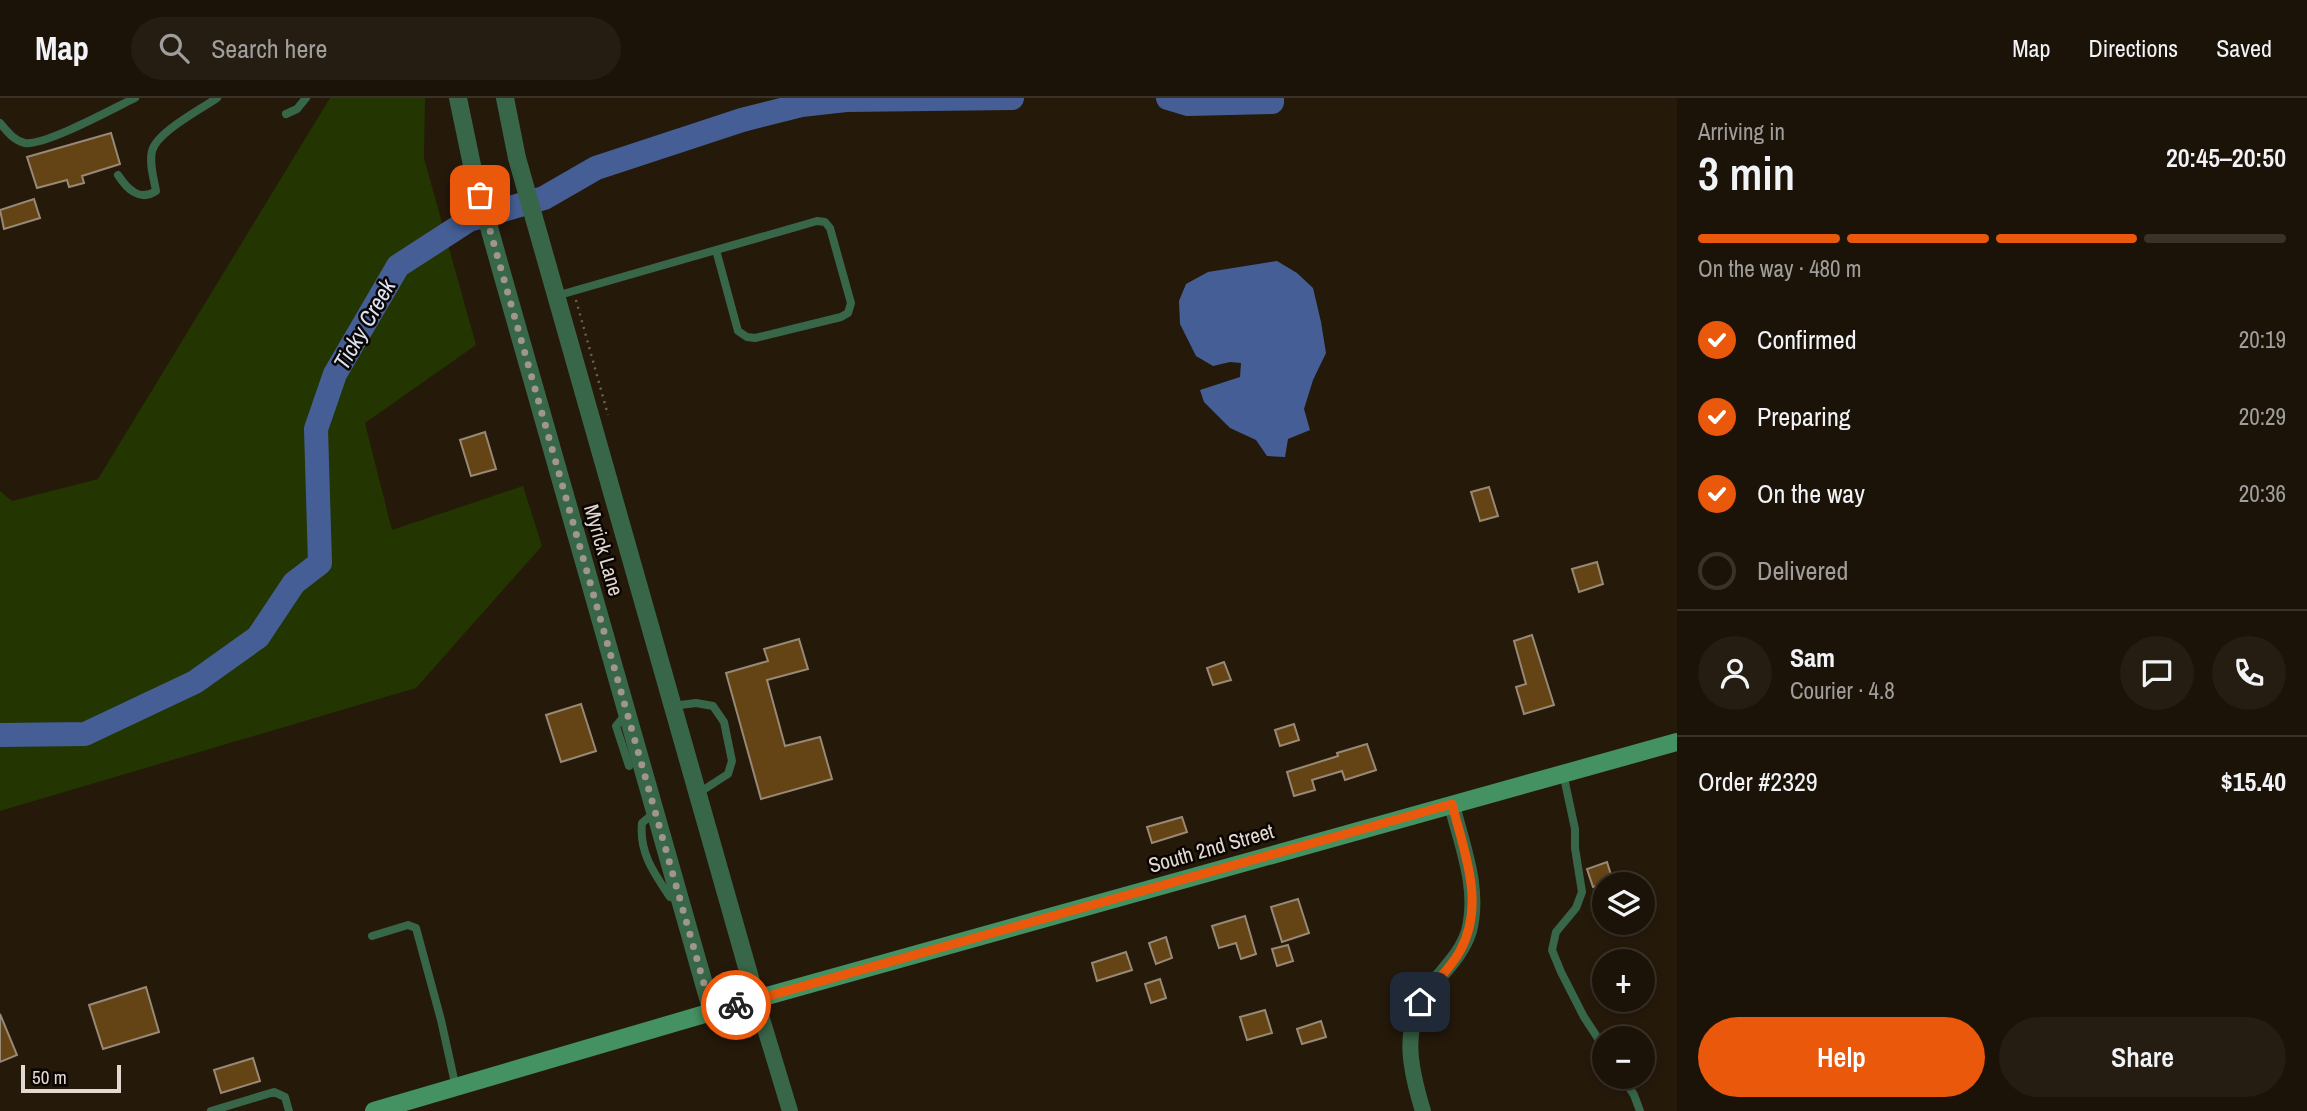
<!DOCTYPE html>
<html lang="en">
<head>
<meta charset="utf-8">
<style>
  body { margin:0; font-family:"Archivo Narrow",sans-serif; background:#251c12; color:#f1f3f6; height:100vh; display:flex; flex-direction:column; font-size:26px; white-space:nowrap }
  * { box-sizing:border-box; margin:0 }
  p { font-size:23px; color:#a09e9c }
  .icon { flex:none; width:38px; height:38px; fill:none; stroke:currentColor; stroke-width:2; stroke-linecap:round; stroke-linejoin:round }
  .map { position:relative; flex:1; overflow:hidden }
  .drawer { display:flex; flex-direction:column; background:#1c1308; width:630px }
  .drawer>* { flex:none }
  .controls { position:absolute; left:1592px; top:774px; display:grid; gap:14px }
  .controls a { display:grid; place-items:center; width:63px; height:63px; border-radius:50%; background:#1c1308; box-shadow:0 4px 10px #0003,0 0 0 2px #3a3229; font-size:35px }
  .scale { position:absolute; left:21px; bottom:18px; width:100px; box-sizing:border-box; padding-left:7px; border:4px solid #e2d9d0; border-top:0; font-size:19px; line-height:24px; white-space:nowrap; color:#e2d9d0; -webkit-text-stroke:5px #0a0502; paint-order:stroke }
  .pin { position:absolute; display:grid; place-items:center; width:60px; height:60px; color:#fff; margin:-30px; border-radius:14px; box-shadow:0 4px 10px #0006 }
  .courier { position:absolute; display:grid; place-items:center; width:70px; height:70px; margin:-35px; border:5px solid #ea580c; border-radius:50%; background:#fff; color:#222; box-shadow:0 2px 9px #0007 }
  .overview em { font-style:normal; font-weight:600 }
  .overview div { display:flex; flex-direction:column-reverse }
  .overview { display:flex; align-items:center; justify-content:space-between; height:119px; padding:0 21px }
  h1 { font-size:46px; font-weight:600; line-height:52px }
  .bar { display:grid; grid-template-columns:repeat(4,1fr); gap:10px 7px; align-content:center; height:84px; padding:0 21px }
  .bar i { height:9px; border-radius:5px; background:#3a3229 }
  .bar .active { background:#ea580c }
  .bar p { grid-column:span 4 }
  .line { display:flex; align-items:center; gap:18px; padding:0 21px; border-top:2px solid #3a3229 }
  .line div { flex:1 }
  .round { display:grid; place-items:center; flex:none; width:74px; height:74px; border-radius:37px; background:#251c12 }
  ol { padding:0 21px; list-style:none }
  li { display:flex; align-items:center; gap:21px; height:77px }
  li p { margin-inline-start:auto }
  li .icon { padding:7px; border-radius:50%; background:#ea580c; color:#fff; stroke-width:4 }
  li:last-child { color:#a09e9c }
  li i { width:38px; height:38px; border:4px solid #3a3229; border-radius:50% }
  .button { display:flex; gap:14px; margin-top:auto; padding:14px 21px }
  .button a { flex:1; height:80px; border-radius:42px; background:#ea580c; color:#fff; font-size:28px; font-weight:600; line-height:80px; text-align:center }
  .button a+a { background:#251c12; color:#f1f3f6 }
  header { display:flex; align-items:center; gap:42px; box-sizing:border-box; height:98px; padding:0 35px; background:#1c1308; border-bottom:2px solid #3a3229 }
  header strong { font-size:33px }
  nav { display:flex; gap:38px; margin-inline-start:auto; font-size:24px }
  .search { width:490px; height:63px; background:#251c12; display:flex; align-items:center; gap:18px; box-sizing:border-box; padding:0 24px; border-radius:38px; color:#a09e9c; font-size:26px }
  main { display:flex; flex:1; min-height:0 }
  .map>svg:first-child { display:block }
  .green { fill:#233500 }
  .water { fill:#455f96 }
  .lines { fill:none; stroke-linecap:round; stroke-linejoin:round }
  .river { stroke:#455f96; stroke-width:24 }
  .building { fill:#644315; stroke:#988977; stroke-width:2 }
  .path { stroke:#6a5f53; stroke-width:2.5; stroke-dasharray:2 5; stroke-linecap:butt }
  .service { stroke:#386649; stroke-width:8 }
  .minor { stroke:#386649; stroke-width:16 }
  .tertiary { stroke:#386649; stroke-width:18 }
  .secondary { stroke:#449162; stroke-width:18 }
  .done { stroke:#a0968b; stroke-width:7; stroke-dasharray:0 12.6 }
  .route { stroke:#ea580c; stroke-width:9 }
  .labels { text-anchor:middle; dominant-baseline:central; stroke-width:5; stroke-linejoin:round; paint-order:stroke }
  .street-label { font-size:21px; fill:#e2d9d0; stroke:#0a0502 }
  .water-label { font-size:23px; font-style:italic; fill:#dae2f3; stroke:#0a0502 }
</style>
</head>
<body>
<header>
<strong>Map</strong>
<div class="search"><svg class="icon" aria-label="search" viewBox="0 0 24 24"><circle cx="10" cy="10" r="6"/><path d="M15 15l6 6"/></svg>Search here</div>
<nav><a>Map</a><a>Directions</a><a>Saved</a></nav>
</header>
<main>
<div class="map">
<svg width="1677" height="1013" viewBox="0 0 1677 1013">
  <rect width="100%" height="100%" fill="#25190a"/>
  <path class="green" d="M330 0H425L424 60 476 247 365 325 392 432 523 388 542 448 416 590 0 713V393L12 403 98 381Z"/>
  <path class="water" d="M1277 163 1297 175 1313 190 1321 224 1326 255 1313 282 1304 311 1310 332 1288 341 1285 359 1267 358 1256 342 1230 330 1204 304 1200 292 1240 279 1241 265 1230 264 1213 268 1196 258 1180 226 1179 203 1186 186 1208 174Z"/>
  <g class="lines">
    <path class="river" d="M1168 0 1188 6 1272 4V0
      M0 637 85 636 195 584 258 539 294 485 320 465 316 331 335 276 398 168 469 122 544 100 596 70 742 22 801 7 846 2 1012 0"/>
  </g>
  <path class="building" d="M111 35 120 66 82 78 84 85 69 89 67 82 37 90 27 59Z
    M34 101 40 120 4 131 0 112Z
    M485 334 496 371 471 378 460 342Z
    M1489 389 1498 418 1480 423 1471 394Z
    M1597 464 1603 486 1579 494 1572 471Z
    M1532 537 1554 607 1524 616 1516 589 1526 586 1514 543Z
    M799 541 808 571 767 582 785 648 820 639 832 681 761 701 726 575 768 563 764 551Z
    M1224 564 1231 582 1213 587 1207 570Z
    M581 606 596 653 561 664 546 617Z
    M1294 626 1299 642 1280 648 1275 632Z
    M1367 646 1376 672 1345 682 1342 673 1312 682 1315 692 1294 698 1287 674 1338 658 1337 655Z
    M1182 719 1187 734 1152 745 1147 729Z
    M1607 764 1613 783 1593 789 1587 771Z
    M1298 801 1309 835 1282 844 1271 809Z
    M1245 818 1256 856 1241 861 1236 845 1219 850 1212 828Z
    M1166 839 1172 860 1156 866 1149 845Z
    M1288 847 1293 863 1277 868 1272 851Z
    M1126 854 1132 872 1097 883 1092 865Z
    M1160 881 1166 900 1151 905 1145 886Z
    M146 889 159 934 103 951 89 907Z
    M1265 912 1272 935 1247 942 1240 919Z
    M0 916 17 957 0 964Z
    M1321 923 1326 939 1302 946 1297 931Z
    M253 960 260 983 221 995 214 972Z"/>
  <g class="lines">
    <path class="path" d="M576 202 608 317"/>
    <path class="service" d="M286 16 297 11 306 0
      M0 25C7 33 14 43 25 45 45 48 114 10 135 0
      M118 77C127 91 140 104 156 93 154 81 149 66 152 53 157 34 200 12 217 0
      M556 198 817 123 825 124 830 130 851 205 848 215 841 219 755 240 747 239 738 233 716 152
      M672 608 696 605 713 608 724 624 732 663 728 676 697 696
      M628 619 621 622 616 628 629 668
      M1563 675 1575 731V750L1582 794 1576 810 1556 834 1552 852 1561 874 1584 919 1605 951
      M655 714 642 725C639 755 654 775 670 799L678 800
      M372 838 408 827 416 830 441 922 456 990
      M1622 978 1634 997 1640 1013
      M211 1013 274 994 285 999 289 1013"/>
    <path class="minor" d="M756 901 790 1013
      M1423 1013C1410 971 1400 928 1430 890 1444 872 1462 856 1469 833 1480 790 1462 748 1452 707"/>
    <path class="tertiary" d="M458 0 473 72 501 172 712 914
      M505 0 517 60 756 901"/>
    <path class="secondary" d="M374 1013 756 901 1677 644"/>
  </g>
  <g class="lines">
    <path class="done" d="M480 97 712 914 736 907"/>
    <path class="route" d="M736 907 1452 706C1464 754 1486 806 1460 853 1450 872 1432 886 1420 904"/>
  </g>
  <g class="labels">
    <g class="street-label">
      <text transform="translate(604 452) rotate(74)">Myrick Lane</text>
      <text transform="translate(1211 750) rotate(-16)">South 2nd Street</text>
    </g>
    <g class="water-label">
      <text transform="translate(364 226) rotate(-60)">Ticky Creek</text>
    </g>
  </g>
</svg>
<div class="controls">
<a><svg class="icon" aria-label="layers" viewBox="0 0 24 24"><path d="M12 4l9 5-9 5-9-5zM3 14l9 5 9-5"/></svg></a>
<a>+</a>
<a>−</a>
</div>
<div class="scale">50 m</div>
<div class="pin" style="left:480px;top:97px;background:#ea580c"><svg class="icon" aria-label="bag" viewBox="0 0 24 24"><path d="M5 8h14l-1 12H6zM9 8a3 3 0 0 1 6 0"/></svg></div>
<div class="pin" style="left:1420px;top:904px;background:#1f2937"><svg class="icon" aria-label="home" viewBox="0 0 24 24"><path d="M3 11l9-7 9 7M6 9v11h12V9"/></svg></div>
<div class="courier" style="left:736px;top:907px"><svg class="icon" aria-label="bike" viewBox="0 0 24 24"><circle cx="6" cy="16" r="4"/><circle cx="18" cy="16" r="4"/><path d="M6 16l4-8h5l3 8M10 8l3 8H6M13 5h3"/></svg></div>
</div>
<section class="drawer">
<div class="overview"><div><h1>3 min</h1><p>Arriving in</p></div><em>20:45–20:50</em></div>
<div class="bar"><i class="active"></i><i class="active"></i><i class="active"></i><i></i><p>On the way · 480 m</p></div>
<ol>
<li><svg class="icon" aria-label="check" viewBox="0 0 24 24"><path d="M5 12l5 5 9-10"/></svg>Confirmed<p>20:19</p></li>
<li><svg class="icon" aria-label="check" viewBox="0 0 24 24"><path d="M5 12l5 5 9-10"/></svg>Preparing<p>20:29</p></li>
<li><svg class="icon" aria-label="check" viewBox="0 0 24 24"><path d="M5 12l5 5 9-10"/></svg>On the way<p>20:36</p></li>
<li><i></i>Delivered</li>
</ol>
<div class="line" style="height:126px"><a class="round"><svg class="icon" aria-label="person" viewBox="0 0 24 24"><circle cx="12" cy="8" r="4"/><path d="M4 21q1-7 8-7t8 7"/></svg></a><div><b>Sam</b><p>Courier · 4.8</p></div><a class="round"><svg class="icon" aria-label="chat" viewBox="0 0 24 24"><path d="M4 5h16v11H9l-5 4z"/></svg></a><a class="round"><svg class="icon" aria-label="phone" viewBox="0 0 24 24"><path d="M5 4h4l2 5-3 2q2 4 5 5l2-3 5 2v4C11 20 4 13 5 4z"/></svg></a></div>
<div class="line" style="height:91px"><div>Order #2329</div><b>$15.40</b></div>
<div class="button"><a>Help</a><a>Share</a></div>
</section>
</main>
</body>
</html>
